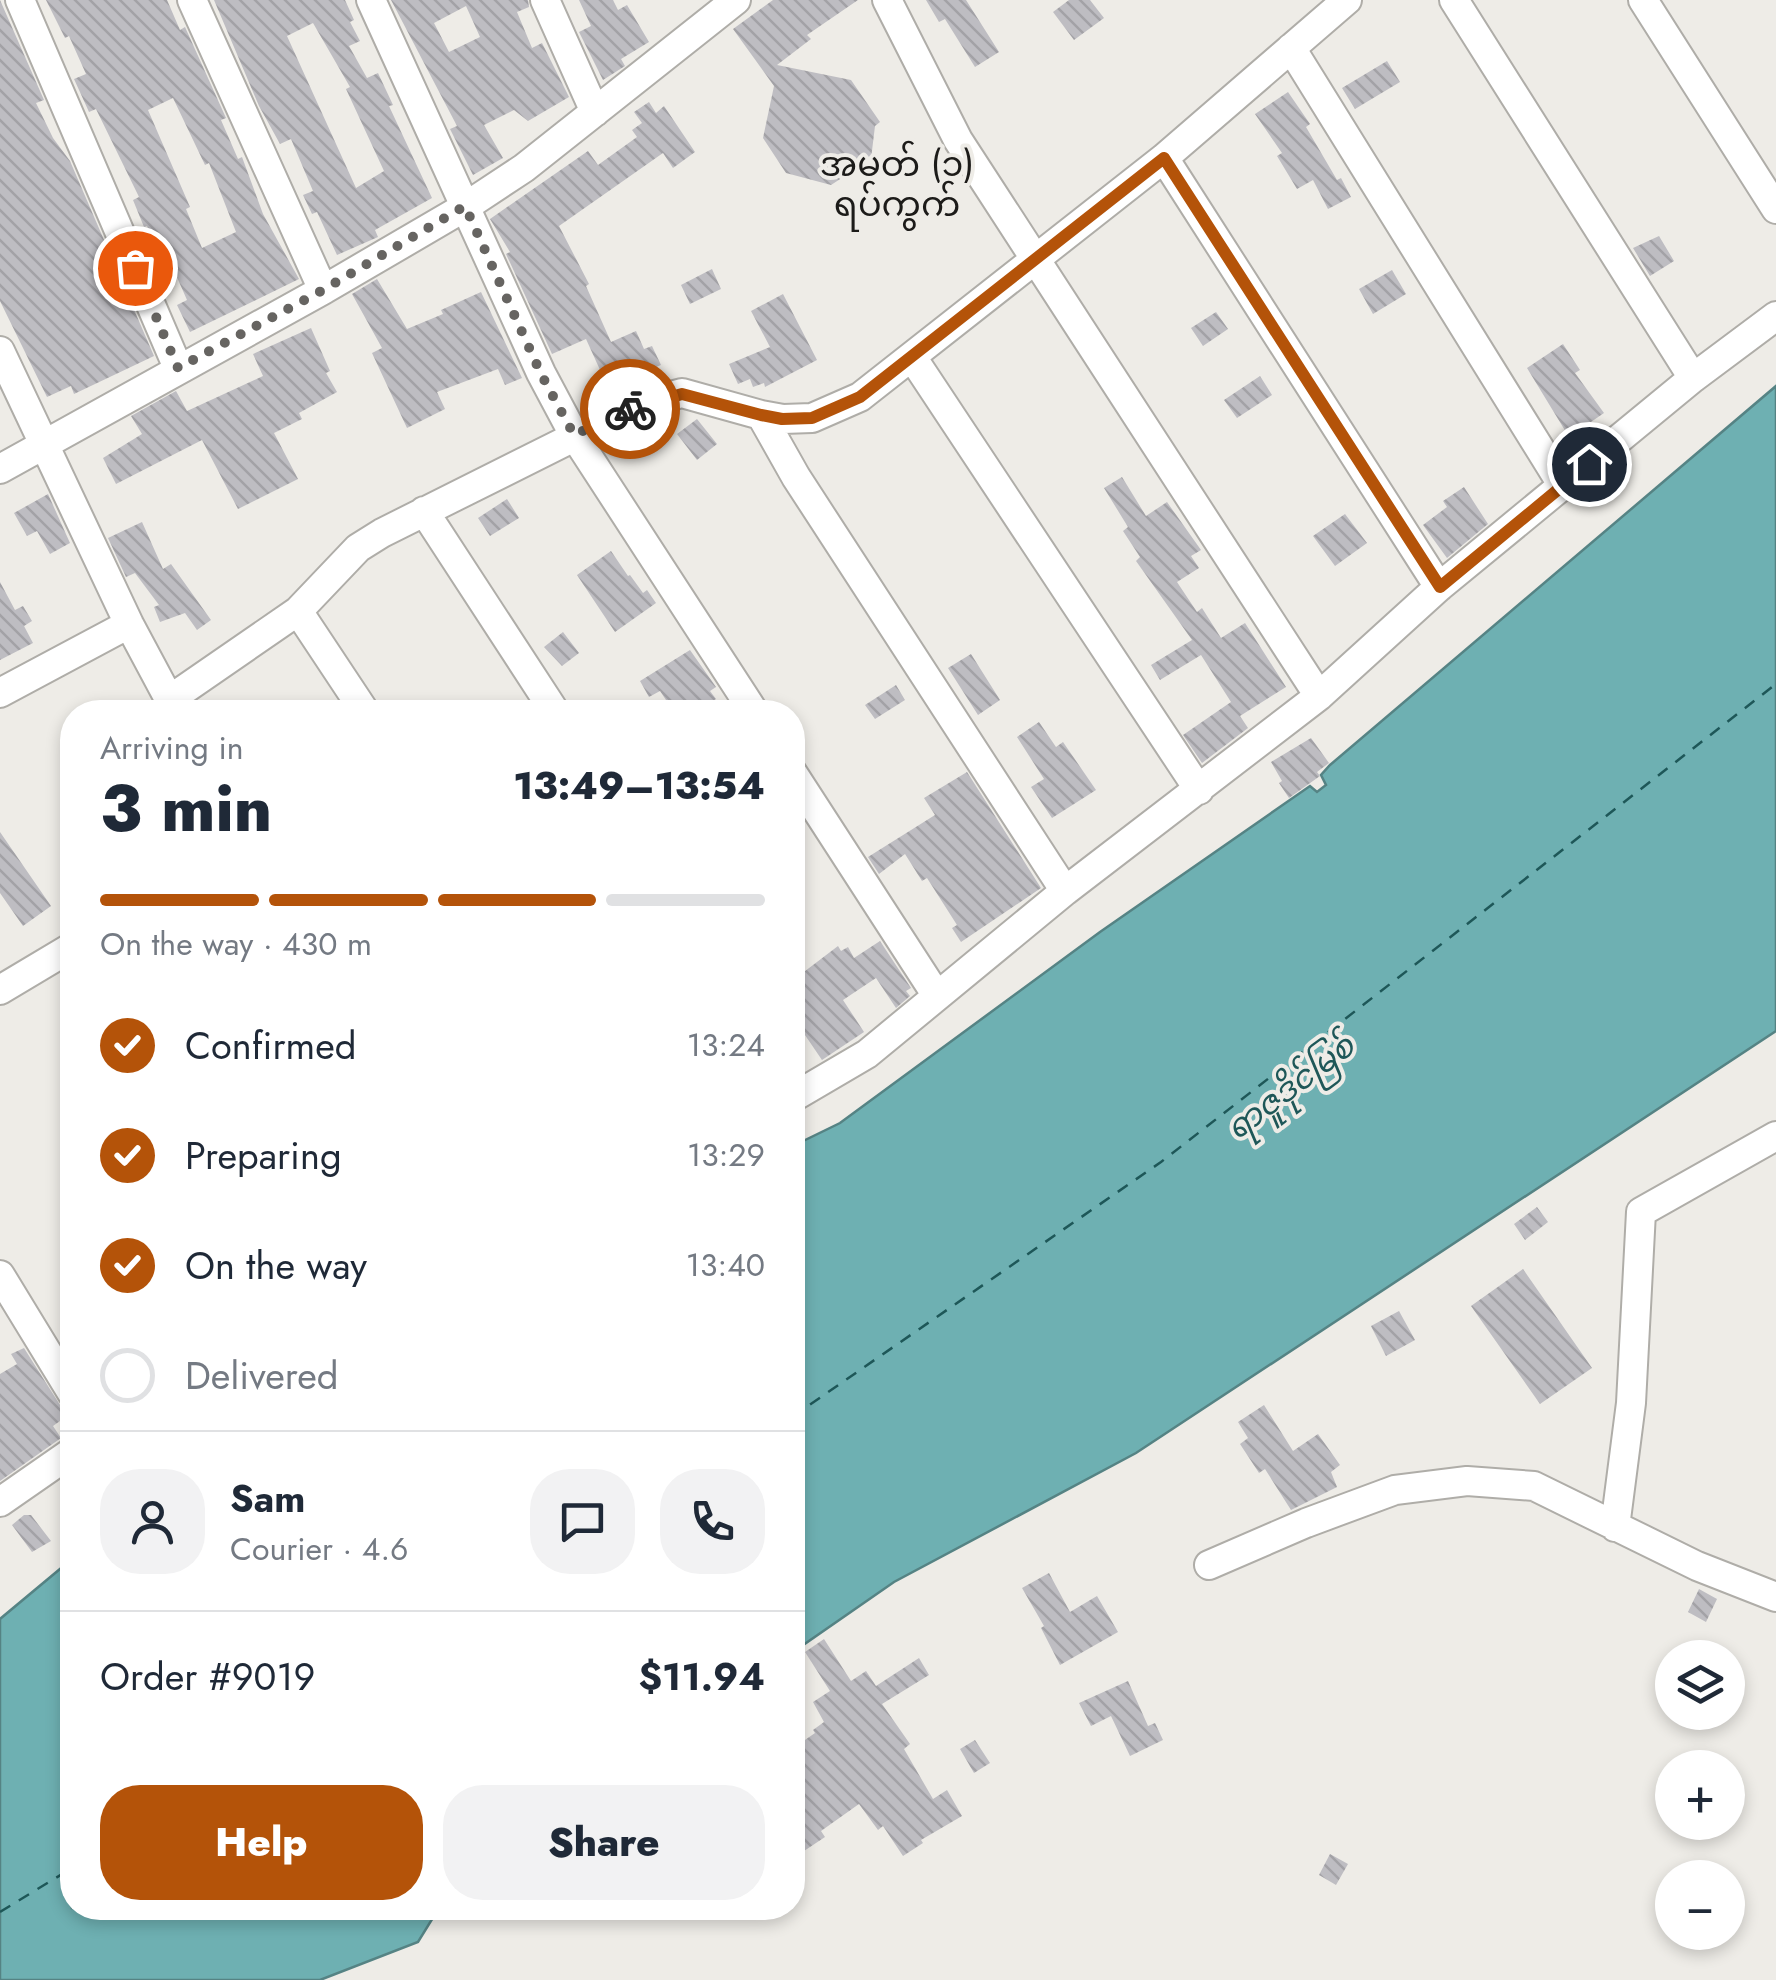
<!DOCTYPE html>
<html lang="en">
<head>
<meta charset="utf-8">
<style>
  body { margin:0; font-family:Jost,"Noto Sans Myanmar",sans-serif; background:#f2f2f3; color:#1f2937; height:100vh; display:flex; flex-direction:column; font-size:38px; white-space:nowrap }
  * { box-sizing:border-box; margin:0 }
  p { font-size:32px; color:#747a83 }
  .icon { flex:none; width:55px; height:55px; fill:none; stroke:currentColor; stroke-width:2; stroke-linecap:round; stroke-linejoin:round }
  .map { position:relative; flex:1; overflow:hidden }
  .details { position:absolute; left:60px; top:700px; width:745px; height:1220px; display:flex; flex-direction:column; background:#fff; border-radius:40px; box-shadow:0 5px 15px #0003 }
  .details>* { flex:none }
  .controls { position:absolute; left:1655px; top:1640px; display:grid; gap:20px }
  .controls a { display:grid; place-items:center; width:90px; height:90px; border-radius:50%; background:#fff; box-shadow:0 5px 15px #0003; font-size:50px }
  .pin { position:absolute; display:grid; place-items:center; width:85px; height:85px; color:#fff; margin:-42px; border:5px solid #fff; border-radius:50%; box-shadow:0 2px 10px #0007 }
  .courier { position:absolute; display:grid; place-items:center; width:100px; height:100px; margin:-50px; border:8px solid #b45309; border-radius:50%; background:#fff; color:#222; box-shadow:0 2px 12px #0007 }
  .head em { font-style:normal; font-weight:800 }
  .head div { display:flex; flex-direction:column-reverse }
  .head { display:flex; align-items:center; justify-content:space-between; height:170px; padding:0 40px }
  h1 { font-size:65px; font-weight:800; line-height:75px }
  .bar { display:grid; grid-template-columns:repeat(4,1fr); gap:15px 10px; align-content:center; height:120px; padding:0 40px }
  .bar i { height:12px; border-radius:8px; background:#e0e1e3 }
  .bar .selected { background:#b45309 }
  .bar p { grid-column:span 4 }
  .line { display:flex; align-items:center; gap:25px; padding:0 40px; border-top:2px solid #e0e1e3 }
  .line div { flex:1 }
  .round { display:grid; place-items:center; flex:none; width:105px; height:105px; border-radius:40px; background:#f2f2f3 }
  ol { padding:0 40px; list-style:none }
  li { display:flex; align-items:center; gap:30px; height:110px }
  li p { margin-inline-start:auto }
  li .icon { padding:10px; border-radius:50%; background:#b45309; color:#fff; stroke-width:4 }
  li:last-child { color:#747a83 }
  li i { width:55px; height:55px; border:5px solid #e0e1e3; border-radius:50% }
  .button { display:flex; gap:20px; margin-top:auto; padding:20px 40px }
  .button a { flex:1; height:115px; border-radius:40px; background:#b45309; color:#fff; font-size:40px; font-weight:800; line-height:115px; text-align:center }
  .button a+a { background:#f2f2f3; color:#1f2937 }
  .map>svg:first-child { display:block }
  .water { fill:#6eb0b2; stroke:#558384; stroke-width:2.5 }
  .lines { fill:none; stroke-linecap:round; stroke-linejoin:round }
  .ferry { stroke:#1e5758; stroke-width:2.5; stroke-dasharray:12 10; stroke-linecap:butt }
  .building { fill:url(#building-back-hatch); fill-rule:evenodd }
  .minor-casing { stroke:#afada8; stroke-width:32 }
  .minor { stroke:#fff; stroke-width:28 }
  .done { stroke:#666461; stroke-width:10; stroke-dasharray:0 18 }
  .route { stroke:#b45309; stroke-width:12 }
  .labels { text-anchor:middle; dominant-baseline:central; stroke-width:8; stroke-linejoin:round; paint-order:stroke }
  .water-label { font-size:32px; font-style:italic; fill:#1e5758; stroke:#eeece7 }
  .quarter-label { font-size:35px; fill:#1c1b19; stroke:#eeece7 }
</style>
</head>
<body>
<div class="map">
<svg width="1776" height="1980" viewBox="0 0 1776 1980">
  <defs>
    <pattern id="building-back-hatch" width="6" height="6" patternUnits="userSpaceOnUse" patternTransform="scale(2.5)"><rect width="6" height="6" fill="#bebdc2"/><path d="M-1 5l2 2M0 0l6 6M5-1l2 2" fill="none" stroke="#a3a2a6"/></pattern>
  </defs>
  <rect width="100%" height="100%" fill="#eeece7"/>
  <path class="water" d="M1776 386V1031L1136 1453 894 1582 793 1652V1146L840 1123 1100 932 1310 786 1317 792 1326 785 1321 775 1330 765Z
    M72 1559V1908H439L418 1942 320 1980H0V1619Z"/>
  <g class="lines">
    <path class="ferry" d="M792 1417 1161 1162 1776 684
      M0 1912 72 1868"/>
  </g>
  <path class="building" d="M0 0 44 100 36 103 53 138 70 161 154 356 74 394 71 386 47 397 0 301Z
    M46 0H167L180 30 185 27 226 118 221 120 238 159 242 157 263 214 299 279 190 332 177 305 187 300 169 259 163 261 147 226 144 227 133 200 139 197 96 109 89 112 74 79 86 74 69 36 65 38ZM173 98 205 165 209 163 236 232 202 248 186 209 190 207 148 110Z
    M214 0H345L354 20 350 22 360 41 349 46 367 78 378 73 393 105 389 106 432 198 375 230 378 237 337 255 317 212 312 214 303 195 313 191 291 139 280 144 259 106ZM313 23 350 87 346 89 384 171 356 188 287 36Z
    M391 0H528L529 7 517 12 532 48 542 43 569 97 528 121 514 110 484 125 503 158 473 175 450 129 457 126ZM466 6 480 37 449 52 434 23Z
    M579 0H613L618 10 627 5 649 42 621 59 625 66 603 80 579 32 591 26Z
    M773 0H858L807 35 811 39 777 65 851 80 880 122 875 126 871 159 831 185 786 173 763 138 774 86 733 29Z
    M926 0H966L999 52 975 67 945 19 939 22Z
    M1069 0H1090L1104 18 1074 40 1053 12Z
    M1387 61 1400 82 1355 109 1342 88Z
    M1288 92 1310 124 1306 127 1337 180 1341 178 1351 197 1328 209 1313 180 1297 189 1277 156 1282 153 1255 114Z
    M649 102 656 113 664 106 695 152 673 168 663 153 559 226 589 284 586 286 611 342 636 331 644 349 652 346 661 365 625 380 627 385 610 392 586 339 552 354 506 254 510 252 490 219 588 151 598 165 637 137 632 130 642 123 634 112Z
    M1659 236 1674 261 1650 276 1633 248Z
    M712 269 721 289 690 304 681 285Z
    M1392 270 1406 294 1373 314 1359 289Z
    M377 279 407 329 443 314 441 310 481 292 522 378 505 385 498 369 437 392 445 409 407 428 372 353 382 348 352 294Z
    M783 294 817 360 765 387 764 383 753 387 750 379 738 384 729 364 770 347 751 311Z
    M1216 312 1228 329 1203 346 1191 328Z
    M311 328 330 371 326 373 337 392 299 413 302 419 274 433 298 479 238 509 202 440 116 484 103 458 142 434 131 416 176 391 187 411 263 376 253 354Z
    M1563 344 1580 370 1575 373 1604 413 1569 437 1527 368Z
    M1260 376 1272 395 1237 418 1224 400Z
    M697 419 717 444 697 460 677 434Z
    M1122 477 1146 516 1167 502 1201 550 1191 556 1199 568 1177 582 1197 612 1202 608 1221 638 1245 623 1286 687 1240 716 1248 728 1202 763 1183 735 1231 702 1201 655 1160 680 1151 665 1192 640 1136 561 1140 557 1123 531 1128 527 1104 488Z
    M1464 487 1488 524 1447 558 1423 525 1447 507 1443 501Z
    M48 494 70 543 50 554 37 531 27 536 14 513Z
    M507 499 519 518 490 536 478 518Z
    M1345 514 1367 543 1335 566 1313 536Z
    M142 522 163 569 171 564 211 620 197 630 185 613 160 622 154 607 159 605 135 573 126 577 108 538Z
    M611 551 628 576 630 575 643 593 647 590 656 603 615 632 577 575Z
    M0 582 15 610 23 606 32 621 24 626 33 643 0 660Z
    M563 632 579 653 562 666 544 647Z
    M690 650 716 687 710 691 716 699 695 712H674L660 691 649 697 640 681Z
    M971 654 1000 700 978 715 948 668Z
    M896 685 905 700 875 719 865 705Z
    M1039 722 1056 747 1063 742 1096 790 1052 818 1031 787 1044 779 1017 737Z
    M1311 738 1329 763 1317 772 1320 776 1289 798 1279 783 1282 781 1271 762Z
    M967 772 1041 888 961 942 952 928 957 925 927 878 922 881 905 854 879 874 868 857 935 815 924 798Z
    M0 832 51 906 23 926 0 893Z
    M880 941 911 988 906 991 910 996 896 1008 876 978 843 1000 864 1032 822 1060 792 1016V981L838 946 841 951 848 947 854 958Z
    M1537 1207 1548 1222 1525 1240 1514 1224Z
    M1523 1269 1592 1368 1540 1404 1471 1306Z
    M1399 1311 1415 1340 1386 1356 1371 1326Z
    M24 1348 67 1416 53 1426 61 1438 0 1481V1374L17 1364 11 1354Z
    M1264 1405 1293 1451 1318 1434 1340 1465 1331 1472 1337 1487 1291 1510 1265 1469 1259 1473 1240 1444 1248 1438 1238 1422Z
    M24 1515H31L51 1541 32 1552 12 1525Z
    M1049 1573 1070 1612 1097 1596 1118 1632 1060 1665 1041 1628 1044 1626 1022 1588Z
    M1699 1589 1717 1599 1706 1622 1688 1612Z
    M824 1639 851 1681 866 1671 876 1686 919 1658 929 1675 882 1704 910 1744 904 1749 933 1799 947 1790 962 1816 921 1840 923 1843 903 1856 883 1826 878 1830 859 1804 821 1831 825 1837 792 1859V1749L815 1733 813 1730 824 1722 813 1702 830 1691 805 1652Z
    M1128 1681 1148 1726 1155 1723 1163 1740 1130 1756 1111 1716 1091 1726 1079 1703Z
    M975 1740 990 1763 974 1773 960 1749Z
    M1330 1854 1348 1864 1336 1885 1319 1875Z"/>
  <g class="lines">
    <g class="minor-casing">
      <path id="minor" d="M20 0 178 368
        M192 0 323 290
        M371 0 541 373 574 435 754 712
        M545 0 595 112
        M887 0 958 140 1319 696
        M1454 0 1693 378
        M1643 0 1776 209
        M1291 48 1563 486
        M1164 158 1439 587
        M0 351 129 624 176 712
        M912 357 1199 790
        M761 415 796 477 1065 891
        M0 469 323 290 465 207 524 168 736 0
        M424 511 555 712
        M298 611 365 712
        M0 693 129 624
        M169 700 298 611 358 548 382 533 640 404 682 393 761 415 783 419 812 418 860 397 1164 158 1347 0
        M792 772 937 996
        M0 990 72 947
        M792 1098 867 1054 1065 891 1319 696 1439 587 1693 378 1776 316
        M0 1275 72 1393
        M0 1502 72 1452
        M1615 1527 1631 1403 1641 1212 1776 1136
        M1209 1565 1306 1523 1395 1490 1467 1481 1534 1486 1697 1566 1776 1597"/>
    </g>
    <use href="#minor" class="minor"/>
  </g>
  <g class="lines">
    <path class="done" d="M135 268 178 368 323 290 465 206 541 374 574 435 630 409"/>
    <path class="route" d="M630 409 682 394 761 415 782 419 812 418 860 397 1164 158 1440 587 1589 464"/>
  </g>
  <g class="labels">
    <g class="water-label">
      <text transform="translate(1290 1087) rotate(-37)">ရာဇူဒိုင်မြစ်</text>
    </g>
    <g class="quarter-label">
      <text x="897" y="164">အမှတ် (၁)<tspan x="897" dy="40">ရပ်ကွက်</tspan></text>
    </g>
  </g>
</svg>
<div class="controls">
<a><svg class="icon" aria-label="layers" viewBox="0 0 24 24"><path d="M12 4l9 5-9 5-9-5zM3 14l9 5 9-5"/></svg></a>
<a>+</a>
<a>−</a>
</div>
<div class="pin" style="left:135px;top:268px;background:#ea580c"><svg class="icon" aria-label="bag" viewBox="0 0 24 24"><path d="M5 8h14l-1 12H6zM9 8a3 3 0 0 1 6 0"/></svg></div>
<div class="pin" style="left:1589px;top:464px;background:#1f2937"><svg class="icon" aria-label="home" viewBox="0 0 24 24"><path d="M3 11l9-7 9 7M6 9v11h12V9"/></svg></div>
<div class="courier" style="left:630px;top:409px"><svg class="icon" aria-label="bike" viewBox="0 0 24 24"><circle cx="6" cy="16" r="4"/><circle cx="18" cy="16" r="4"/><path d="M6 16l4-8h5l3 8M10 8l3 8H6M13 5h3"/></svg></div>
<section class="details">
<div class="head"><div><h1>3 min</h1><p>Arriving in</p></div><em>13:49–13:54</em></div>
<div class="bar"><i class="selected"></i><i class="selected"></i><i class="selected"></i><i></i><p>On the way · 430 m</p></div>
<ol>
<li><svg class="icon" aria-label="check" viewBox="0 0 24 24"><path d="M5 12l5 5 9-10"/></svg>Confirmed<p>13:24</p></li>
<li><svg class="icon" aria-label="check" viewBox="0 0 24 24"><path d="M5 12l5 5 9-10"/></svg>Preparing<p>13:29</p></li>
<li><svg class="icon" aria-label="check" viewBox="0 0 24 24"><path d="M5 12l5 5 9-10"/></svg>On the way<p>13:40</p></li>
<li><i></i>Delivered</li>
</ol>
<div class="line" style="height:180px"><a class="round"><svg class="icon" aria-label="person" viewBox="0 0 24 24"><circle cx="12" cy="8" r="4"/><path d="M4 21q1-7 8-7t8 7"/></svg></a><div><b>Sam</b><p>Courier · 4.6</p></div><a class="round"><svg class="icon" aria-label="chat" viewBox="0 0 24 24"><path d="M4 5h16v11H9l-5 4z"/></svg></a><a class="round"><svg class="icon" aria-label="phone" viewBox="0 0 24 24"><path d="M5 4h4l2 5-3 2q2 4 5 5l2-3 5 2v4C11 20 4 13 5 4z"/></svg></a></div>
<div class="line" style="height:130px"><div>Order #9019</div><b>$11.94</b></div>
<div class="button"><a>Help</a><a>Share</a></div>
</section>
</div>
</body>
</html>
